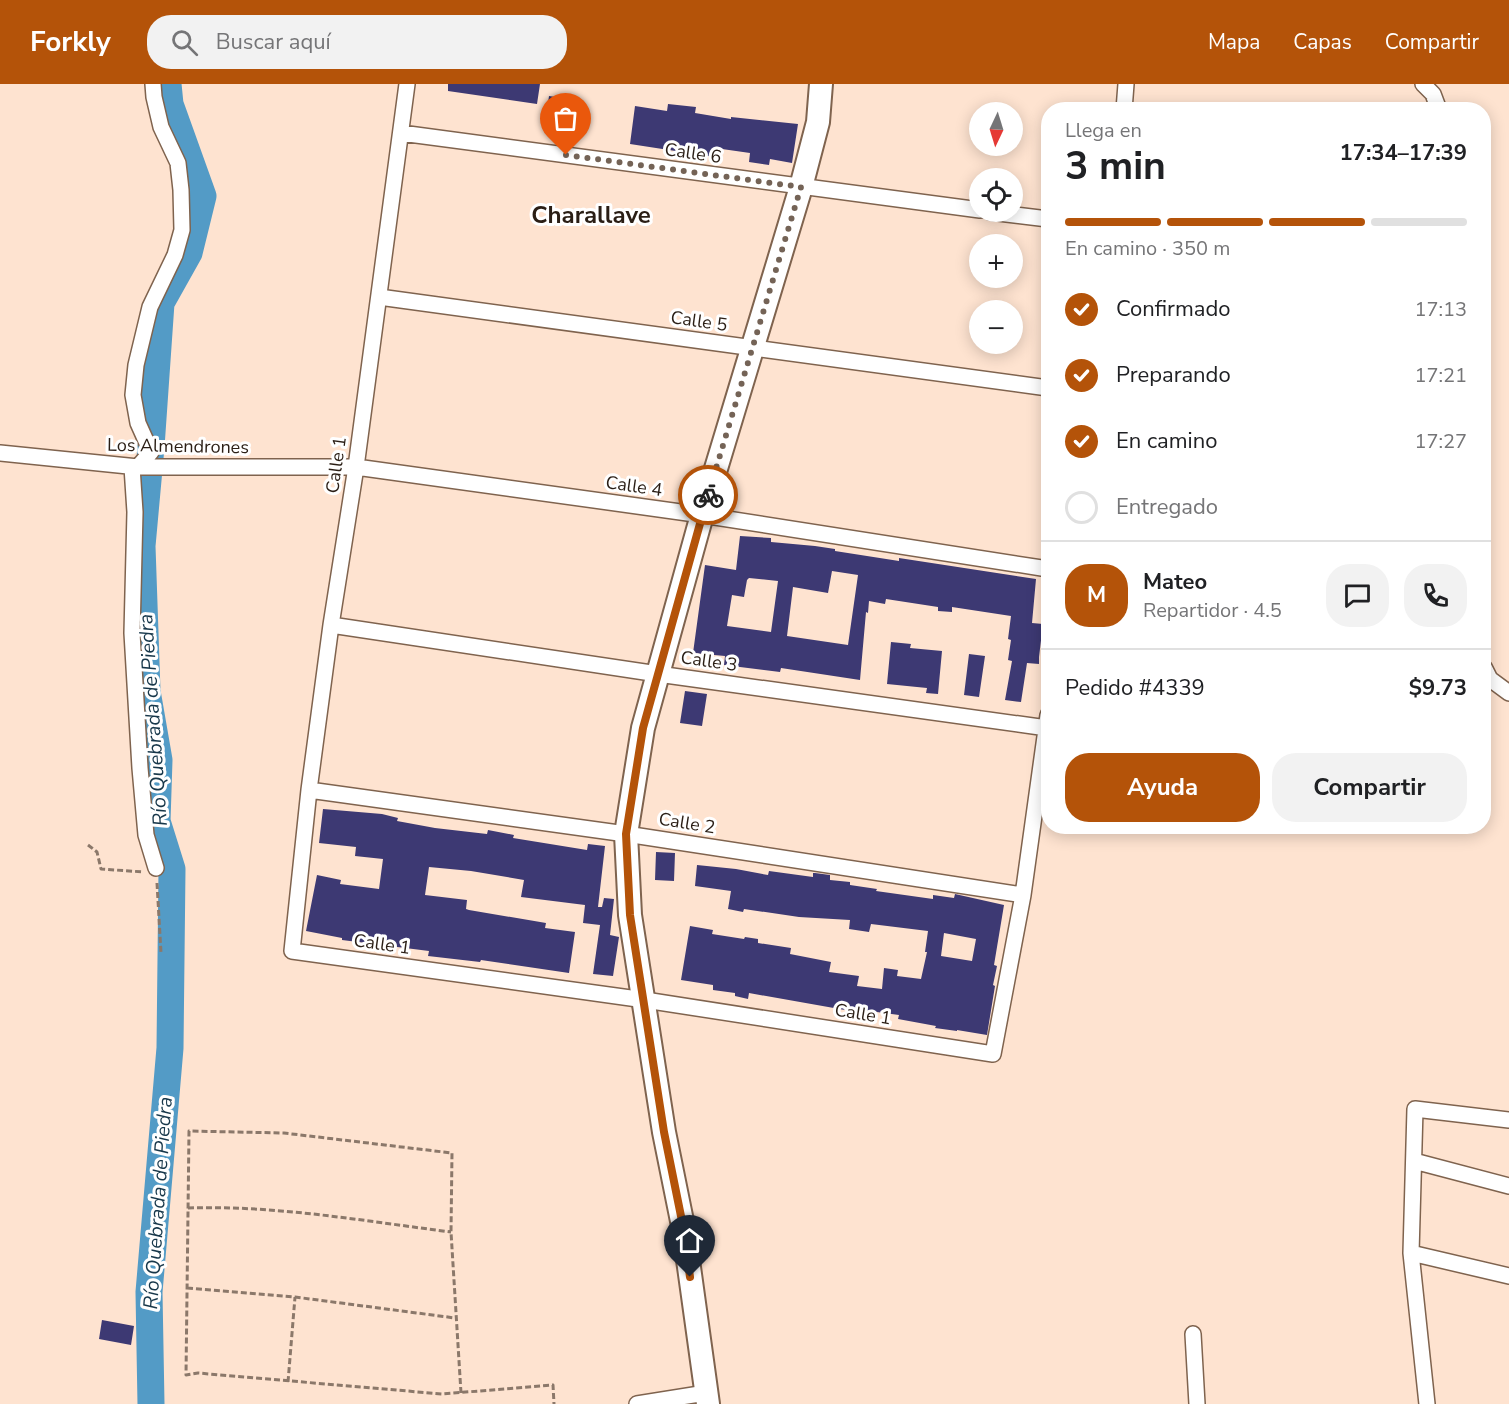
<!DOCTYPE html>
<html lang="es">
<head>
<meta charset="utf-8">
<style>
  body { margin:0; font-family:"Nunito Sans",sans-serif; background:#f2f2f2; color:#202124; height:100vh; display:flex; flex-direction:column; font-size:22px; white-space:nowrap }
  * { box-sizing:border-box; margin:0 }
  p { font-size:20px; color:#757577 }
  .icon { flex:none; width:33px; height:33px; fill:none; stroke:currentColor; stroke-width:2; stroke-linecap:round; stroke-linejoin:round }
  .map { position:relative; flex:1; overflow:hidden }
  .details { position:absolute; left:1041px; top:18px; width:450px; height:732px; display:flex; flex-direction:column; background:#fff; border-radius:24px; box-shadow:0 3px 15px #0003 }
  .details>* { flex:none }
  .needle { width:39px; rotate:184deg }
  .buttons { position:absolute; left:969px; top:18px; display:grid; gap:12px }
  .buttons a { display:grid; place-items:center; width:54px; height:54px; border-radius:50%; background:#fff; box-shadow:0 3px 15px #0003; font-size:30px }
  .pin { position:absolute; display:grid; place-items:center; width:51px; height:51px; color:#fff; margin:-62px -26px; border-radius:50% 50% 50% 0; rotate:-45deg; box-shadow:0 0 6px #0007 }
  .pin .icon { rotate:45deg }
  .courier { position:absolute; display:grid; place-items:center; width:60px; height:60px; margin:-30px; border:4px solid #b45309; border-radius:50%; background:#fff; color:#222; box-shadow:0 2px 8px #0007 }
  .head em { font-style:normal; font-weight:700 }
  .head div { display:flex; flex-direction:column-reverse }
  .head { display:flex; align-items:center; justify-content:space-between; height:102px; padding:0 24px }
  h1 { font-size:39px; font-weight:700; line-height:45px }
  .bar { display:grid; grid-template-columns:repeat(4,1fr); gap:9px 6px; align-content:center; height:72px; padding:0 24px }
  .bar i { height:8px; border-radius:4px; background:#e0e0e0 }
  .bar .on { background:#b45309 }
  .bar p { grid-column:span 4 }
  .line { display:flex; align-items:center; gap:15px; padding:0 24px; border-top:2px solid #e0e0e0 }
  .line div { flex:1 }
  .round { display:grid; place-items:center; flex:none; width:63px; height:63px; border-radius:24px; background:#f2f2f2 }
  ol { padding:0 24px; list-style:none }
  li { display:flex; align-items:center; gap:18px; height:66px }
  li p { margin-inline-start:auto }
  li .icon { padding:6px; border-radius:50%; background:#b45309; color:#fff; stroke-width:4 }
  li:last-child { color:#757577 }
  li i { width:33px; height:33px; border:3px solid #e0e0e0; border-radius:50% }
  .action { display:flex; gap:12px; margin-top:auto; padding:12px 24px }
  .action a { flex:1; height:69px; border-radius:24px; background:#b45309; color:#fff; font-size:24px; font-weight:700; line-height:69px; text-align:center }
  .action a+a { background:#f2f2f2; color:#202124 }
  header { display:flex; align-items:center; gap:36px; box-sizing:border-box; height:84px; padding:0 30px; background:#b45309; color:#fff }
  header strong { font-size:28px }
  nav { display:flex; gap:33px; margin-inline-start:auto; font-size:21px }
  .search { width:420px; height:54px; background:#f2f2f2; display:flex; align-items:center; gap:15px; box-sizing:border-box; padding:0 21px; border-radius:24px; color:#757577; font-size:22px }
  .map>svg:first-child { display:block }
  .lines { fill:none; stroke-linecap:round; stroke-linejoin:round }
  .river { stroke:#539bc6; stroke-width:27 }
  .building { fill:#3d3973; fill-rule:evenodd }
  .minor-casing { stroke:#7f634e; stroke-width:18 }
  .highway-casing { stroke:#7f634e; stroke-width:26 }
  .path { stroke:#8b786a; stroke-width:3; stroke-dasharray:6 3; stroke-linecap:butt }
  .minor { stroke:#fff; stroke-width:15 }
  .highway { stroke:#fff; stroke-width:22 }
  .done { stroke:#746356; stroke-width:6; stroke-dasharray:0 10.8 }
  .route { stroke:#b45309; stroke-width:8 }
  .labels { text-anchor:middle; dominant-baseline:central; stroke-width:6; stroke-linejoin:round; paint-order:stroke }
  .street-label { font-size:18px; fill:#2a1e15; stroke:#fff }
  .water-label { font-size:20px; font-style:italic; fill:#17374a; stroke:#fff }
  .district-label { font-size:24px; font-weight:bold; fill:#2a1e15; stroke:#fff }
</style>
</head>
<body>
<header>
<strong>Forkly</strong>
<div class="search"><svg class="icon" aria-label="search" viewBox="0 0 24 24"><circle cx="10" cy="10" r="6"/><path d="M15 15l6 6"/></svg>Buscar aquí</div>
<nav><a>Mapa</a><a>Capas</a><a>Compartir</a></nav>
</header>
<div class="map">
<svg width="1509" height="1320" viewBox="0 0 1509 1320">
  <rect width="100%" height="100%" fill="#fee3d0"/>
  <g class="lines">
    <path class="river" d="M151 1320 149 1208 170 964 172 785 157 737 159 676 147 607 142 462 151 363 161 219 189 169 203 112 170 20 168 0"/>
  </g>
  <path class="building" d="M448 0H540L537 20 448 7Z
    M549 12 574 16 569 51 544 48Z
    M668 20 696 23 695 29 731 35V33L798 40 792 79 770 75 769 81 749 78 750 69 722 65 721 74 630 60 635 22 667 27Z
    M740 452 771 454V458L815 462 835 465V467L899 477V474L1036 495 1032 539 1043 540 1039 573V580L1027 579 1021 618 1005 616 1012 577 1008 576 1011 556 1008 555 1011 532 952 523V528L938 527V523L886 515 885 520 869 517 868 529 866 528 860 596 781 584 780 588 724 581 725 572 693 569 705 481 736 486ZM832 487 858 491 848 561 787 552 793 503 828 509ZM749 494 778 497 771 548 727 542 732 511 744 513 747 496Z
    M891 558 911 560 910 564 942 567 938 610 926 609 927 604 887 600Z
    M969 570 985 572 979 613 964 611Z
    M685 607 707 610 702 642 680 639Z
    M323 725 382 730 398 734 397 737 435 744 487 750 488 746 514 751 513 754 587 766 588 760 605 762 598 823H602L604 814 614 815 610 851 619 853 613 892 593 890 600 841 583 839 585 821 521 813 524 796 471 787 429 783 425 811 467 816 466 825 469 826 546 839 545 844 575 848 569 889 481 876 480 878 428 872 429 867 342 856V854L306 847 317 791 341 796 340 800 379 805 383 775 355 772 356 763 319 759Z
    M656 768 675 769 674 797 655 796Z
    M697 781 736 785 768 791 769 787 813 793V789H815L830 791V796L850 798V801L877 805 876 807 933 815V811L954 814 955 810 1004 821 994 881 997 882 993 901 995 902 987 951 957 946V947L935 944 936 942 898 935 899 931 862 926V929L749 909 748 915 735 912V909L713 906V901L681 896 690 842 713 846 712 850 744 855 745 853 758 855V859L791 864 790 870 831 878 829 888 859 892 857 902 882 905 884 884 898 886 897 892 921 895 927 868H925L928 847 871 840 869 848 849 845 850 836 799 833 744 825 743 828 728 825 731 807 695 802ZM944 849 976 855 972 877 941 872Z
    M102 1236 134 1242 131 1261 99 1255Z"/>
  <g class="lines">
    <g class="minor-casing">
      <path id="minor" d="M407 0 356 383 331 541 309 706 292 867 645 916 993 970 1023 811 1048 631
        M1423 0 1433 10 1439 26
        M1124 26 1126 0
        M401 49 980 126
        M990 128 1048 135
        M379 213 1048 304
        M0 369 138 383H356L702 431 1048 485
        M132 383 135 428 132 549 140 684 146 751 156 784
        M138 383 151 368 138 339 133 311 136 281 150 223 175 171 182 146 181 106 178 79 161 43 154 13 153 0
        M331 541 658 590 1047 644
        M1484 583 1490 595 1509 609
        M309 706 626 750 1023 811
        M1414 1077 1509 1102
        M1411 1169 1509 1192
        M1193 1250 1197 1320
        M637 1320 706 1309
        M1427 1320 1411 1169 1415 1025 1509 1036"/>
    </g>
    <g class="highway-casing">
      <path id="highway" d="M708 1320 684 1147 664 1048 630 831 626 750 643 644 702 431 801 103 818 38 821 0"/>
    </g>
    <path class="path" d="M88 761 97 768 101 785 144 788
      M157 799 161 869
      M188 1124C275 1121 364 1137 451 1148
      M187 1204 295 1213 455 1234
      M288 1298 295 1213
      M461 1309 451 1148 452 1069 284 1049 189 1047 186 1291 198 1289 442 1310 553 1301 554 1320"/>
    <use href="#minor" class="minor"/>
    <use href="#highway" class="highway"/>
  </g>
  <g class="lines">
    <path class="done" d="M566 71 801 103 708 411"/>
    <path class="route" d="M690 1193 684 1147 664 1048 630 831 626 750 643 644 708 411"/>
  </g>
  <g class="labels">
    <g class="street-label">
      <text transform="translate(693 69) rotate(8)">Calle 6</text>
      <text transform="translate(699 237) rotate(8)">Calle 5</text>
      <text transform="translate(178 362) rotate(1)">Los Almendrones</text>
      <text transform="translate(336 381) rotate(-82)">Calle 1</text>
      <text transform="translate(634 402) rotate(8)">Calle 4</text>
      <text transform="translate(709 577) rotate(8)">Calle 3</text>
      <text transform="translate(687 739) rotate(9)">Calle 2</text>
      <text transform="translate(382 860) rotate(8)">Calle 1</text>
      <text transform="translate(863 930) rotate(9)">Calle 1</text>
    </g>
    <g class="water-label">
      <text transform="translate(153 636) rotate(-94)">Río Quebrada de Piedra</text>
      <text transform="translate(158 1119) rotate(-86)">Río Quebrada de Piedra</text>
    </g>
    <g class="district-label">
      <text x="591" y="131">Charallave</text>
    </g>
  </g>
</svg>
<div class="buttons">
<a><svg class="needle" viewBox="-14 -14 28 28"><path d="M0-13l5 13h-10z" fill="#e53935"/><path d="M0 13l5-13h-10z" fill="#757577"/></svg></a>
<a><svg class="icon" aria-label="locate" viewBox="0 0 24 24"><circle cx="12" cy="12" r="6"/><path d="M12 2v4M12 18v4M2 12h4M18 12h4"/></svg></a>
<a>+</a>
<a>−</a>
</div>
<div class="pin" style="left:566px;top:71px;background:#ea580c"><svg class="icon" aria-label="bag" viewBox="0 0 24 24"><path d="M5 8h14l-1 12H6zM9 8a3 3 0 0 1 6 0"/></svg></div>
<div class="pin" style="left:690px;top:1193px;background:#1f2937"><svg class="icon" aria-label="home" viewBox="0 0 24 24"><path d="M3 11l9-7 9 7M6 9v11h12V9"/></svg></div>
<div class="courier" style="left:708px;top:411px"><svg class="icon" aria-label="bike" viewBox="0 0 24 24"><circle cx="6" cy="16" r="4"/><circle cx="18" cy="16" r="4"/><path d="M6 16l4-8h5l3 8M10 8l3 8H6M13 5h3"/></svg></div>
<section class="details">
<div class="head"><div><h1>3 min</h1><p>Llega en</p></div><em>17:34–17:39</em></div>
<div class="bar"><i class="on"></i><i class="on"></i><i class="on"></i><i></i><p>En camino · 350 m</p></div>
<ol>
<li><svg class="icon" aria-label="check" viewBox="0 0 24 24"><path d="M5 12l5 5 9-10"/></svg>Confirmado<p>17:13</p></li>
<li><svg class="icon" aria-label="check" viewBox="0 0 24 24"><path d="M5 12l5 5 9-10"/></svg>Preparando<p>17:21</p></li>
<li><svg class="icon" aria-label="check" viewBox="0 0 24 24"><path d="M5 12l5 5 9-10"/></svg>En camino<p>17:27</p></li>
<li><i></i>Entregado</li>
</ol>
<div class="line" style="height:108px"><b class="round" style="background:#b45309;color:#fff">M</b><div><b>Mateo</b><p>Repartidor · 4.5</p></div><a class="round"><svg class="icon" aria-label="chat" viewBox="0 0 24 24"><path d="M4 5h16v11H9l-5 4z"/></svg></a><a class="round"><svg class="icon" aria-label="phone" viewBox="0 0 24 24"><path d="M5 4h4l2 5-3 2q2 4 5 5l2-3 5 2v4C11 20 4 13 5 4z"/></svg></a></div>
<div class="line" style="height:78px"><div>Pedido #4339</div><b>$9.73</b></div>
<div class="action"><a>Ayuda</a><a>Compartir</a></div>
</section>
</div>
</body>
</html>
